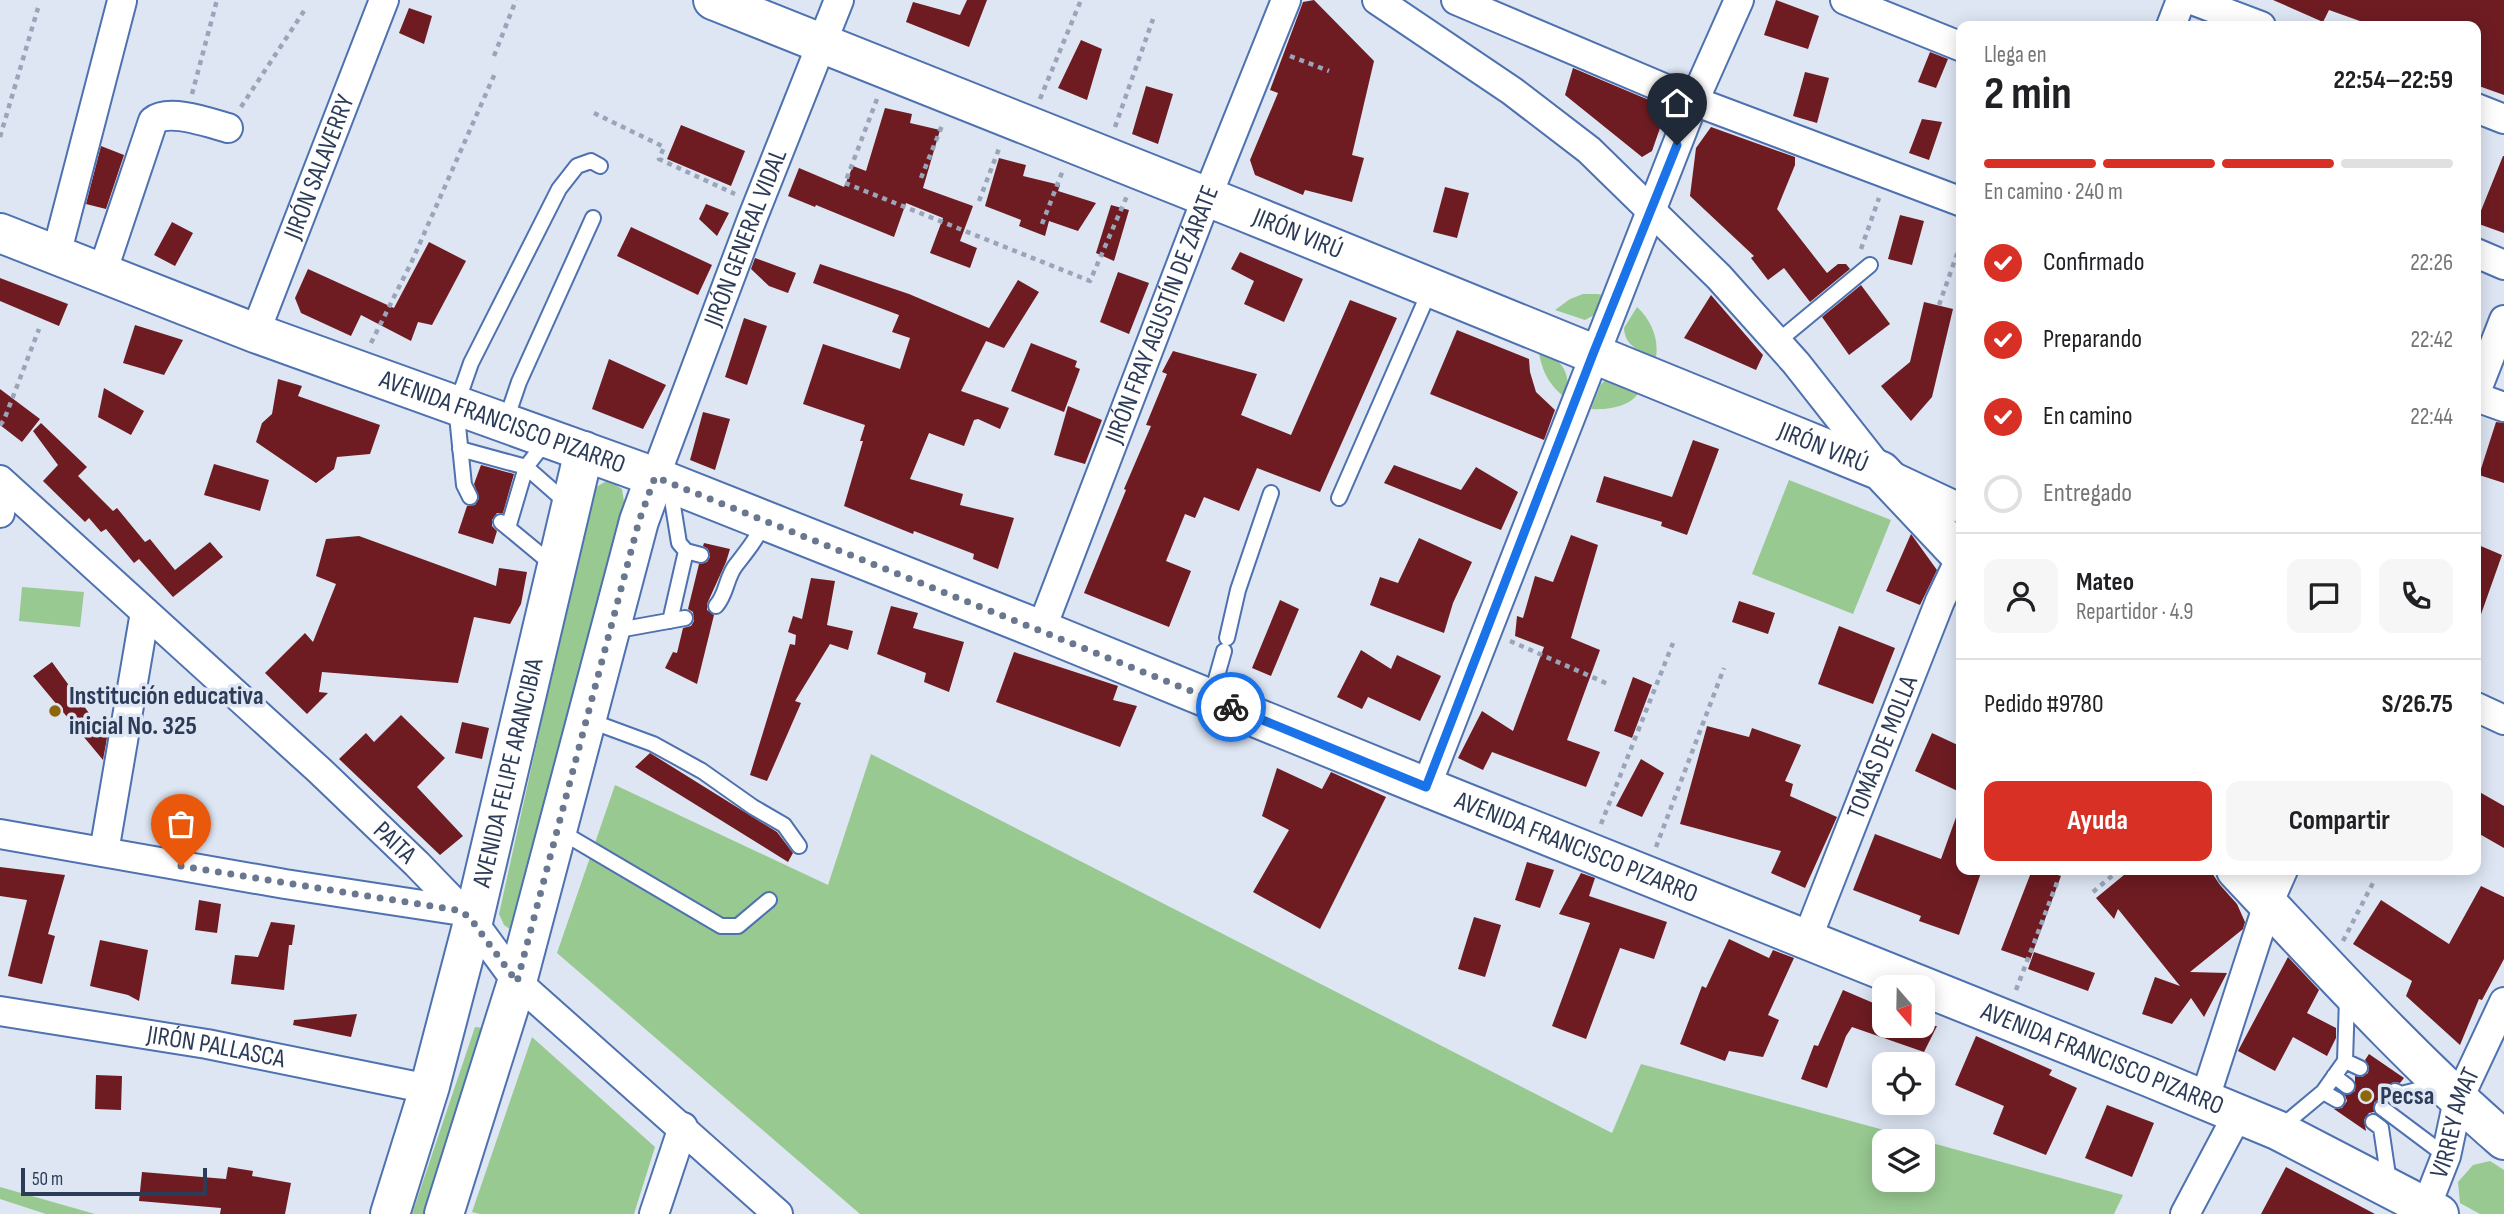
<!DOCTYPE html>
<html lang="es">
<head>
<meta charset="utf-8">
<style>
  body { margin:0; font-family:"Sofia Sans Condensed",sans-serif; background:#f6f6f6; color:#202124; height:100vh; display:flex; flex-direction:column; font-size:26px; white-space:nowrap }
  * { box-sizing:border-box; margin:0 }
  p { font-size:23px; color:#757577 }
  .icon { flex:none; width:38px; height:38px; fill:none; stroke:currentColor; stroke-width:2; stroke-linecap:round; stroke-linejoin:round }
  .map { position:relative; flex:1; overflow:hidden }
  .details { position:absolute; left:1956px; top:21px; width:525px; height:854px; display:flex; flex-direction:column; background:#fff; border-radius:14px; box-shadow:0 4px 18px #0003 }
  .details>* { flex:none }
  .needle { width:46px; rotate:160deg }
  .fabs { position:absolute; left:1872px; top:975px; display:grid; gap:14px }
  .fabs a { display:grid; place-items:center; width:63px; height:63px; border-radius:14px; background:#fff; box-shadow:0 4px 18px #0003; font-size:35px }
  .scale { position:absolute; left:21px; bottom:18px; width:186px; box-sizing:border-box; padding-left:7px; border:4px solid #2c3c58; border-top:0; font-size:19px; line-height:24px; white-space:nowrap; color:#2c3c58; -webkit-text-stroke:5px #dee6f4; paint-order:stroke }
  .pin { position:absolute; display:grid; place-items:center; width:60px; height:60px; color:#fff; margin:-72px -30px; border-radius:50% 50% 50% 0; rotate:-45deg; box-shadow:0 0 7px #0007 }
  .pin .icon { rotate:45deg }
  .courier { position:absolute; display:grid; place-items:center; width:70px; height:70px; margin:-35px; border:5px solid #1a73e8; border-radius:50%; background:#fff; color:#222; box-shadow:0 2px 9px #0007 }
  .headline em { font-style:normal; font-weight:700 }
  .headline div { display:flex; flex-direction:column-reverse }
  .headline { display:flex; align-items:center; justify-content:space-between; height:119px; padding:0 28px }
  h1 { font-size:46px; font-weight:700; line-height:52px }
  .bar { display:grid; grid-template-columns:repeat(4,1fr); gap:10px 7px; align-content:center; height:84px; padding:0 28px }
  .bar i { height:9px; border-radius:5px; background:#e0e0e0 }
  .bar .current { background:#d93025 }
  .bar p { grid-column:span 4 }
  .line { display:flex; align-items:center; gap:18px; padding:0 28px; border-top:2px solid #e0e0e0 }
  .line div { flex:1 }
  .round { display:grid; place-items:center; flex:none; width:74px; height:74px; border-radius:14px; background:#f6f6f6 }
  ol { padding:0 28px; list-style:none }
  li { display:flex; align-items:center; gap:21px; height:77px }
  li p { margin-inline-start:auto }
  li .icon { padding:7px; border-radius:50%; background:#d93025; color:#fff; stroke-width:4 }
  li:last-child { color:#757577 }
  li i { width:38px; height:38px; border:4px solid #e0e0e0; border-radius:50% }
  .cta { display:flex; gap:14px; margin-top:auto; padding:14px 28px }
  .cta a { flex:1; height:80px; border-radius:14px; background:#d93025; color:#fff; font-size:28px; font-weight:700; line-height:80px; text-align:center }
  .cta a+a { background:#f6f6f6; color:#202124 }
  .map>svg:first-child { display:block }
  .green { fill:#98c991; fill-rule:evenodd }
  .building { fill:#6e1c22 }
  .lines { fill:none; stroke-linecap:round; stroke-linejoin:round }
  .lane-casing { stroke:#4e71b0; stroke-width:18 }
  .street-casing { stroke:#4e71b0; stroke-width:32 }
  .secondary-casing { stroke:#4e71b0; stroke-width:42 }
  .path { stroke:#9aa5b9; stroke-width:4.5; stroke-dasharray:5 5; stroke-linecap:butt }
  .lane { stroke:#fff; stroke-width:14 }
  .street { stroke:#fff; stroke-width:28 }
  .secondary { stroke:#fff; stroke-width:38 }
  .done { stroke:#6a788f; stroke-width:7; stroke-dasharray:0 12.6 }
  .route { stroke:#1a73e8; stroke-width:9 }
  .poi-dot { fill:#8d6608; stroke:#dee6f4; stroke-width:2.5 }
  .labels { text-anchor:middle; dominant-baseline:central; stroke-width:7; stroke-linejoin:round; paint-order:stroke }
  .street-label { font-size:26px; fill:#2c3c58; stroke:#dee6f4 }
  .poi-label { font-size:26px; font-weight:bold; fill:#2c3c58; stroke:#dee6f4; text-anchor:start }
</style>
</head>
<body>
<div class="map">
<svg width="2504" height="1214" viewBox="0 0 2504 1214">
  <rect width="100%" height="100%" fill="#dee6f4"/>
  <path class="green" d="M1583 294H1598L1606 296 1596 314 1585 320 1555 310 1570 299Z
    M1637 307C1651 320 1659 338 1656 357 1640 351 1625 347 1624 328Z
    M1538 347C1561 361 1572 370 1566 398 1548 385 1541 369 1538 347Z
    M1607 379 1640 390C1632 407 1608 410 1591 409L1601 384Z
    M608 480 622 489 625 508 517 934 504 925 499 914 593 489Z
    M1789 480 1891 520 1853 614 1752 574Z
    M22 587 84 592 80 627 19 621Z
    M871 754 1612 1133 1641 1064 2123 1195 2114 1214H860L557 953 615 785 828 885ZM1885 1141H1923V1180H1885Z
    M475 1027 484 1028 429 1214H412Z
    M532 1037 655 1147 634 1214H480L472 1212Z
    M2490 1161 2504 1170V1214H2480L2460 1203 2458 1182 2473 1165Z
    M0 1187 95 1214H46L0 1199Z"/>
  <path class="building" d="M967 0H987L969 47 906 22 913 2 960 15Z
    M1314 0 1374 61 1352 155 1364 158 1352 202 1305 190 1303 195 1255 175 1250 160 1278 93 1270 90 1303 2Z
    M1776 0 1819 16 1808 49 1764 35Z
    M2273 0H2504V95L2476 85V26H2374L2329 10 2323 22Z
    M409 8 432 16 424 44 399 33Z
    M1081 40 1102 49 1087 100 1058 88Z
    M1930 52 1948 59 1936 88 1918 82Z
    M1573 68 1656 103 1654 107 1666 111 1652 151 1642 157 1565 95Z
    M1805 72 1829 78 1817 123 1793 116Z
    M1146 86 1173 94 1158 144 1132 134Z
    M885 108 912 114 910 123 940 130 923 188 973 206 960 241 977 248 970 268 930 253 943 218 906 203 894 237 816 205 815 207 788 196 799 168 844 187 853 166 866 171Z
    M1922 119 1942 122 1929 160 1909 153Z
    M681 125 745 151 731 186 667 159Z
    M1711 127 1795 157V165L1777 209 1827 273 1838 264H1846L1850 269 1810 302 1784 268 1768 280 1751 258 1754 256 1690 196 1696 148Z
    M101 146 124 155 106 209 86 204Z
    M2503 156H2504V233L2476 223Z
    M999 158 1026 165 1023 176 1060 185 1058 191 1096 203 1078 231 1049 221 1045 236 1019 226 1021 220 985 206Z
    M1445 187 1469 193 1457 238 1433 232Z
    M706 204 729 213 717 236 699 219Z
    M1111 205 1129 210 1114 261 1096 253Z
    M1900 215 1924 221 1912 265 1888 259Z
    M172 222 193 233 175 266 154 255Z
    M631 227 712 265 698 295 617 256Z
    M429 242 466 261 432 325 418 322 411 341 361 315 351 336 301 313 295 298 308 269 394 308Z
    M1240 252 1303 279 1284 322 1244 304 1254 281 1231 269Z
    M755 258 796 273 788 293 769 286 751 269Z
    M820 264 909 294 989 328 1018 280 1039 292 1004 348 986 341 961 391 1009 408 1000 429 978 419 974 420 964 446 929 433 910 479 963 494 960 505 1014 518 998 569 973 559 974 554 914 531 913 534 844 506 863 441H860L865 425 803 404 823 344 900 369 910 338 892 332 899 315 813 283Z
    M1118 272 1149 283 1129 334 1100 322Z
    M0 278 68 304 59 326 0 301Z
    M1861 285 1890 324 1849 355 1822 317Z
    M1711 295 1763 355 1756 370 1684 338Z
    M1350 300 1397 318 1320 492 1257 468 1239 511 1204 497 1195 518 1185 514 1166 561 1191 571 1169 627 1084 593 1126 490 1124 489 1151 426 1146 425 1167 374 1162 372 1173 351 1257 374 1241 415 1291 435Z
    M1924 302 1953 309 1932 397 1911 421 1881 386 1910 362Z
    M744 318 767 326 747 385 725 377Z
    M135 325 183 340 164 375 123 363Z
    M1457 330 1529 359 1530 372 1536 392 1555 410 1544 440 1430 394Z
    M1031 343 1077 361 1075 367 1080 369 1064 412 1011 391Z
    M609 359 666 385 643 429 592 409Z
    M278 379 302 386 298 396 380 425 370 454 337 457 334 469 316 483 256 442 262 423 272 414Z
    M104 388 144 411 131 435 98 417Z
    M0 389 40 419 22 442 0 425Z
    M1068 406 1102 420 1085 464 1054 455Z
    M703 412 730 419 715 470 690 460Z
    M2496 422 2504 423V483L2479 475Z
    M41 423 87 467 78 476 113 511 117 508 145 542 150 539 175 570 210 542 223 557 173 597 139 559 134 563 106 529 101 532 89 518 85 522 43 481 58 465 33 431Z
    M1693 440 1719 449 1687 535 1661 526 1662 522 1596 502 1604 476 1672 497Z
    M214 464 269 480 260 511 204 495Z
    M481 465 514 474 503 513H497L492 520V526L497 531 493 544 458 533 467 506 475 505 479 498 474 484Z
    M1394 465 1461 490 1476 467 1518 492 1501 530 1384 483Z
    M1911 534 1937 570 1920 605 1886 591Z
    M1571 535 1598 545 1571 638 1600 650 1567 740 1600 752 1586 787 1492 752 1483 770 1458 758 1482 711 1513 731 1544 647 1515 636 1517 616 1523 618 1535 576 1553 582Z
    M359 536 496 586 499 568 527 572 521 604 510 624 474 617 458 683 322 672 319 692 328 693 307 714 265 673 305 633 313 642 336 584 316 576 326 539Z
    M1419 538 1472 562 1453 603 1444 633 1370 605 1380 577 1398 583Z
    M704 543 730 549 726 562 707 604V610L714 615 697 684 665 668 673 652 677 653 683 628 691 626 694 621 693 612 688 609 699 564 707 562 710 557 708 549 703 546Z
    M2476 544 2502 555 2479 620 2476 619Z
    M811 578 835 581 827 625 853 631 848 650 830 644 795 701 801 703 767 781 750 775 790 644 795 645 796 635 788 632 793 616 802 619Z
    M1280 600 1299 609 1271 676 1252 668Z
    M1739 601 1775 613 1768 634 1732 622Z
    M891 606 918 613 913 628 964 642 949 692 924 682 926 673 877 654Z
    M1839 626 1895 648 1873 704 1818 684Z
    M1361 650 1391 669 1397 655 1441 676 1420 721 1368 697 1362 709 1337 697Z
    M1014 652 1118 686 1113 700 1137 706 1120 747 996 702Z
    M52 662 107 738 103 760 33 676Z
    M1633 677 1652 685 1632 738 1614 731Z
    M401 715 445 758 417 787 463 836 440 855 339 759 366 733 374 742Z
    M462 722 489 728 482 759 455 753Z
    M1707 726 1749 737 1752 728 1801 745 1785 781 1793 784 1790 796 1837 817 1805 888 1771 873 1781 851 1680 824Z
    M1932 733 1962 747V793L1915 771Z
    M650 753 777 832 793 853 788 862 635 767Z
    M1641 759 1664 773 1642 817 1616 806Z
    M1277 768 1322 789 1331 772 1386 797 1320 929 1253 892 1289 830 1262 816Z
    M2476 790 2504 806V848L2476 832Z
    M1959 809H1962V870H1982L1959 935 1919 921 1921 916 1853 890 1875 834 1941 859Z
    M1527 862 1554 870 1540 908 1515 900Z
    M0 867 65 875 48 934 55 936 42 984 8 976 27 900 0 896Z
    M2032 870H2044L2061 876 2030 960 2001 950Z
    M2130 870H2210L2220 885 2237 904 2245 922 2243 929 2190 972 2227 973 2204 1017 2191 998 2172 1024 2142 1014 2155 977 2180 986 2118 909 2114 919 2096 898Z
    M1581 873 1595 878 1589 896 1667 922 1654 959 1620 948 1586 1039 1552 1026 1590 923 1559 914Z
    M2481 886 2504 897V959L2482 1000 2479 999 2460 1045 2406 996 2412 981 2353 944 2381 900 2449 944Z
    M199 900 221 904 217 933 195 930Z
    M1474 917 1501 925 1485 977 1458 969Z
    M271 922 295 925 292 945H289L284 990 231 984 235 955 258 957Z
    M1729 939 1769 958 1773 950 1794 958 1768 1015 1779 1020 1763 1057 1729 1051 1725 1061 1680 1044 1702 986 1706 988Z
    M100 940 148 950 139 1001 128 995 90 986Z
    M2034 952 2095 973 2088 991 2028 969Z
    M2288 957 2319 990 2307 1013 2336 1028V1038L2327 1056 2293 1037 2275 1071 2238 1051Z
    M1843 990 1885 1008V1026H1937L1924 1052 1852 1027 1846 1036 1827 1088 1801 1079 1814 1045 1818 1046Z
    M357 1014 351 1037 293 1025 294 1020Z
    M1976 1036 2052 1070 2049 1075 2077 1088 2046 1155 1993 1134 2004 1106 1955 1085Z
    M2369 1054 2404 1078 2400 1083 2394 1082 2387 1086 2388 1100 2379 1099 2374 1103V1112L2369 1113 2364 1120 2366 1131 2334 1109 2342 1108 2347 1101 2345 1095 2355 1091V1076L2362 1077 2368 1073 2369 1067 2365 1060Z
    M96 1075 122 1076 121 1110 95 1109Z
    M2107 1105 2154 1123 2132 1177 2085 1158Z
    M228 1167 253 1171 252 1176 291 1183 285 1214H220L221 1208 139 1201 142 1172 226 1179Z
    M2286 1167 2375 1214H2261Z"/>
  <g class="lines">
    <g class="lane-casing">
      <path id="lane" d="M1777 342 1870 265
        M505 423 519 382 593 218
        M460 449 526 467 547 440
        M670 487 679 543 686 551 701 555
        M470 497 464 485 456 406 471 363 559 189 577 166 591 161 600 166
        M1339 498 1430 290
        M501 522 553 565
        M508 528 526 467 567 503
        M716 606C727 594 726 577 736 565 746 552 758 538 764 521
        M670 621 686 551
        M613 631 685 618
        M1227 638 1238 590 1271 493
        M1211 697 1224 651
        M588 720 653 744 702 771 753 807 784 825 799 846
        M558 830 721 926H738L769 900
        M2347 998 2345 1061 2360 1068
        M2334 1076 2347 1086
        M2395 1091 2401 1094 2437 1085
        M2323 1092 2337 1100
        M2382 1108 2446 1156
        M2373 1122 2381 1128 2389 1182
        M2281 1127 2323 1092 2345 1061"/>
    </g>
    <g class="street-casing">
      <g id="street">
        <path d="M1377 0 1512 91 1589 150 1719 277 1796 363 1881 471 1962 509"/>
        <path d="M1456 0 1694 101 1962 202"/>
        <path d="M1845 0 1962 47"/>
        <path d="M2192 0 2261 26"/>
        <path d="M2171 26 2181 0"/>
        <path d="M2476 108 2504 119"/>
        <path d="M2476 253 2504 265"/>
        <path d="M56 255 122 1"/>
        <path d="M102 273 153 121C169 108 210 123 228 128"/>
        <path id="s1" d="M255 333 384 0"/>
        <path d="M2476 392 2504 320"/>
        <path d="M2476 397 2504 407"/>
        <path id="s2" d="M655 477 752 219 839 0"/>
        <path id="s3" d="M0 480 319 770 417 864 473 922 517 982 778 1214"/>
        <path d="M0 513 5 485"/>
        <path id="s4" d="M1041 630 1207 197 1286 0"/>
        <path d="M2476 707 2504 720"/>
        <path d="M1426 787 1694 101 1739 0"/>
        <path d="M0 834 285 884 462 911"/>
        <path d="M104 852 145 612"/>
        <path id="s5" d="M1807 939 1940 601 1962 555"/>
        <path id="s6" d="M0 1011 207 1044 429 1089"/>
        <path d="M2204 1101 2268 904 2283 870"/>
        <path id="s7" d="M2426 1207 2446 1156 2458 1100 2504 1002"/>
        <path d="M654 1214 683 1127"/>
        <path d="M2185 1214 2238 1114"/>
      </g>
    </g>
    <g class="secondary-casing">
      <g id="secondary">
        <path id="s8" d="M713 0 1240 210 1881 471 1962 557"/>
        <path id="s9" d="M0 233 255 333 655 477 1041 630 1426 787 2149 1077 2277 1130 2439 1214"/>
        <path d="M2236 870C2323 962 2408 1057 2504 1140"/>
        <path id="s10" d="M390 1214 430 1086 473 922 584 451"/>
        <path d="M444 1214 517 982 639 521 655 477"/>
      </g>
    </g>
    <path class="path" d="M494 56 516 0
      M1290 56 1329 71
      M192 94 217 0
      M877 99 845 183 1090 281 1127 196
      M1040 99 1081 0
      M241 107 304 11
      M594 113 664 147 659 159 735 194
      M1115 127 1153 19
      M0 137 38 8
      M921 178 943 123
      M979 201 1000 146
      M1042 224 1063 170
      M1861 249 1879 198
      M1939 305 1962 240
      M371 343 412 261 496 71
      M0 425 4 420 39 329
      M1510 641 1608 684
      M1601 824 1673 643
      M1656 847 1724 668
      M2093 892 2119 870
      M2343 941 2375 879
      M2016 990 2058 880"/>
    <use href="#lane" class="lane"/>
    <use href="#street" class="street"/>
    <use href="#secondary" class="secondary"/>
  </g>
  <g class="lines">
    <path class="done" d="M181 866 462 911 473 922 517 982 639 521 655 477 1231 707"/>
    <path class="route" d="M1231 707 1426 787 1593 354 1677 145"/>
  </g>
  <g class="poi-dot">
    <circle cx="55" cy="711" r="7"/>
    <circle cx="2366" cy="1096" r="7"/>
  </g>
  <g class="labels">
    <g class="street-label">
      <text stroke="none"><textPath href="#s1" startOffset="178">JIRÓN SALAVERRY</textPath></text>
      <text stroke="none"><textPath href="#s8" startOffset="630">JIRÓN VIRÚ</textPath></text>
      <text stroke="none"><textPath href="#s2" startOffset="256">JIRÓN GENERAL VIDAL</textPath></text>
      <text stroke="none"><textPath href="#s4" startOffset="338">JIRÓN FRAY AGUSTÍN DE ZÁRATE</textPath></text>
      <text stroke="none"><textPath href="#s9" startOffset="537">AVENIDA FRANCISCO PIZARRO</textPath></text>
      <text stroke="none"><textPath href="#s8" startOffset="1197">JIRÓN VIRÚ</textPath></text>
      <text stroke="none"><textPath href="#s5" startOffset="206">TOMÁS DE MOLLA</textPath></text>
      <text stroke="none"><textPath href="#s10" startOffset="457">AVENIDA FELIPE ARANCIBIA</textPath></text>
      <text stroke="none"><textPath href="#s3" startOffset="536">PAITA</textPath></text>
      <text stroke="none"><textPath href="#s9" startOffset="1692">AVENIDA FRANCISCO PIZARRO</textPath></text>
      <text stroke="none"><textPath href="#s6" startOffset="219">JIRÓN PALLASCA</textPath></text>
      <text stroke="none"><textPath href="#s9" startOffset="2259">AVENIDA FRANCISCO PIZARRO</textPath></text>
      <text stroke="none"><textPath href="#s7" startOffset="89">VIRREY AMAT</textPath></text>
    </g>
    <g class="poi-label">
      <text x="69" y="696">Institución educativa<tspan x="69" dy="30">inicial No. 325</tspan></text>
      <text x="2380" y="1096">Pecsa</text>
    </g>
  </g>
</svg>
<div class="fabs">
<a><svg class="needle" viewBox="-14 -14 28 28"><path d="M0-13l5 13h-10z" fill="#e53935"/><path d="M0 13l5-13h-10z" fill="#757577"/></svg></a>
<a><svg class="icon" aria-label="locate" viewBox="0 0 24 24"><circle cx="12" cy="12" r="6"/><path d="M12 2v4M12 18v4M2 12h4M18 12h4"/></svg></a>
<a><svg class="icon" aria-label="layers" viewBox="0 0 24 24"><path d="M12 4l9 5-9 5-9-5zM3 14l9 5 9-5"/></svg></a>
</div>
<div class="scale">50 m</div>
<div class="pin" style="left:181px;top:866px;background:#ea580c"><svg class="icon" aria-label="bag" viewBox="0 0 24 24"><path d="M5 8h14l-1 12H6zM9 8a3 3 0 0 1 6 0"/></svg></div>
<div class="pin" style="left:1677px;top:145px;background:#1f2937"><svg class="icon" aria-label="home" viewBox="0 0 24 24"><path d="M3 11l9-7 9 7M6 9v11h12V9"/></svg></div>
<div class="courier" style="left:1231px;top:707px"><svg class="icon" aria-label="bike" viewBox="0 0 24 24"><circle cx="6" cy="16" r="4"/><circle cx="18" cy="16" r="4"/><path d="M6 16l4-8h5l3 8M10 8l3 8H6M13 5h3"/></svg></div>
<section class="details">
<div class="headline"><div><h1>2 min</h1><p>Llega en</p></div><em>22:54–22:59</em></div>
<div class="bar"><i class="current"></i><i class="current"></i><i class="current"></i><i></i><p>En camino · 240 m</p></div>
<ol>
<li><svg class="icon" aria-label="check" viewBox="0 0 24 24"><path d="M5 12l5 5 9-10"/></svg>Confirmado<p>22:26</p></li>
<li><svg class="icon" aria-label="check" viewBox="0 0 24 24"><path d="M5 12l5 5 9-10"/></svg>Preparando<p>22:42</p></li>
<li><svg class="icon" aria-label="check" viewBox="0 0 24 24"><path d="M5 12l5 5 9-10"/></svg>En camino<p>22:44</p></li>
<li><i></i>Entregado</li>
</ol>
<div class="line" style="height:126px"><a class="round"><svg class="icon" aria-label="person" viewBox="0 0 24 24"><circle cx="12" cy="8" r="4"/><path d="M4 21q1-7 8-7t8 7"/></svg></a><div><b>Mateo</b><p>Repartidor · 4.9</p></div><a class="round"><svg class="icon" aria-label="chat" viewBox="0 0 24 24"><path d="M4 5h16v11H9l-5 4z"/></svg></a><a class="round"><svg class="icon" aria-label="phone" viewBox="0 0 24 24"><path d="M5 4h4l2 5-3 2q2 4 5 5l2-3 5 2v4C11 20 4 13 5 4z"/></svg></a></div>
<div class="line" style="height:91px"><div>Pedido #9780</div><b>S/26.75</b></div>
<div class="cta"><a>Ayuda</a><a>Compartir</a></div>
</section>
</div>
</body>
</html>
